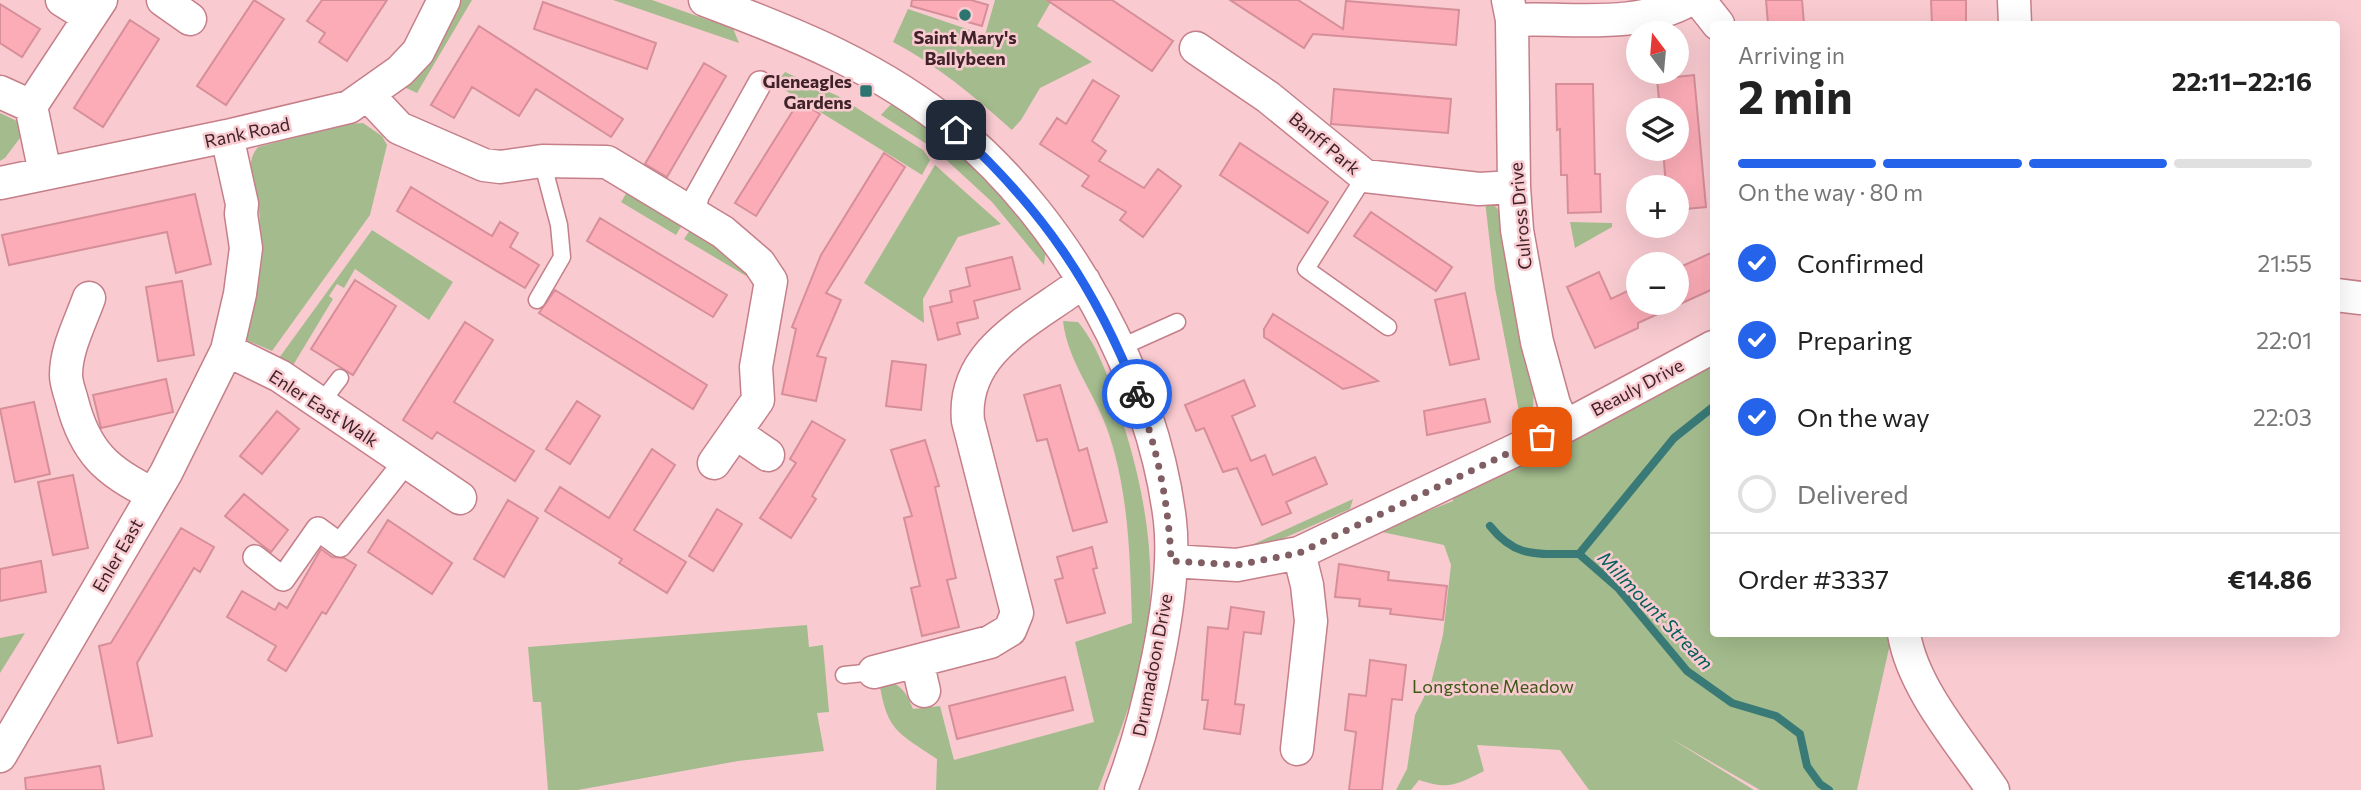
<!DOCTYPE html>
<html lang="en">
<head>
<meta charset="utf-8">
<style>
  body { margin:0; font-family:Commissioner,sans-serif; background:#f6f6f6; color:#222; height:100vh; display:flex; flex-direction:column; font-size:26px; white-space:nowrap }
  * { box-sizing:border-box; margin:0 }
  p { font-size:23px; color:#767676 }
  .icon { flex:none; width:38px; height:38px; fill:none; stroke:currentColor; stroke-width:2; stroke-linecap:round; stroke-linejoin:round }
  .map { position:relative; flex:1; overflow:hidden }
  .drawer { position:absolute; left:1710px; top:21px; width:630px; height:616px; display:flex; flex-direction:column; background:#fff; border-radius:7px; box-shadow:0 7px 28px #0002 }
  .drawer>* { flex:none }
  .needle { width:46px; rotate:344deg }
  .controls { position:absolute; left:1626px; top:21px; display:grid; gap:14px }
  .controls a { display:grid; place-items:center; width:63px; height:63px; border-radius:50%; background:#fff; box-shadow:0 7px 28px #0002; font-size:35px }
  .pin { position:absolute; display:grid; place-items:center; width:60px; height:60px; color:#fff; margin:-30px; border-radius:14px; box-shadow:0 4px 10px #0006 }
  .courier { position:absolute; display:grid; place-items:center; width:70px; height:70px; margin:-35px; border:5px solid #2563eb; border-radius:50%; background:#fff; color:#222; box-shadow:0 2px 9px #0007 }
  .summary em { font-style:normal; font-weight:700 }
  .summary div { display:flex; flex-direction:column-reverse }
  .summary { display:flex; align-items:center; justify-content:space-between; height:119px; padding:0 28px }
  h1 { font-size:46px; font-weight:700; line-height:52px }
  .bar { display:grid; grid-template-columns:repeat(4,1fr); gap:10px 7px; align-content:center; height:84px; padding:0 28px }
  .bar i { height:9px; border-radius:5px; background:#e0e0e0 }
  .bar .current { background:#2563eb }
  .bar p { grid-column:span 4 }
  .line { display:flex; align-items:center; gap:18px; padding:0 28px; border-top:2px solid #e0e0e0 }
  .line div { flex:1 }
  ol { padding:0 28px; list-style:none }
  li { display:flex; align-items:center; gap:21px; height:77px }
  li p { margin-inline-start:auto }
  li .icon { padding:7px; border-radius:50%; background:#2563eb; color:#fff; stroke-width:4 }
  li:last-child { color:#767676 }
  li i { width:38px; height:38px; border:4px solid #e0e0e0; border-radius:50% }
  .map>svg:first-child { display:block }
  .green { fill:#a4bc8d }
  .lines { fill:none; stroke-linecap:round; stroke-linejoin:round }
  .stream { stroke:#397a77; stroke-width:8 }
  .building { fill:#fcacb7; stroke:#d68f99; stroke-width:2 }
  .service-casing { stroke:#c57f89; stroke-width:19 }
  .pedestrian-casing { stroke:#c57f89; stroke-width:26 }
  .minor-casing { stroke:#c57f89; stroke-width:35 }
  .service { stroke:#fff; stroke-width:16 }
  .pedestrian { stroke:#fff; stroke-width:23 }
  .minor { stroke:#fff; stroke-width:32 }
  .done { stroke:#805e63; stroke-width:7; stroke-dasharray:0 12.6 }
  .route { stroke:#2563eb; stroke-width:9 }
  .poi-dot { fill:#2b7470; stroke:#f9cbd1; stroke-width:2.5 }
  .labels { text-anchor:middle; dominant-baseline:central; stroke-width:5; stroke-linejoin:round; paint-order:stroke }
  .poi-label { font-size:18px; font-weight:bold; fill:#3f2328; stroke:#f9cbd1 }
  .street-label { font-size:18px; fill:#3f2328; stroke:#f9cbd1 }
  .park-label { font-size:18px; fill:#3c5916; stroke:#f9cbd1 }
  .water-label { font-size:19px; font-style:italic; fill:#06605c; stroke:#f9cbd1 }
</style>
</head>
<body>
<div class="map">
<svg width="2361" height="790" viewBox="0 0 2361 790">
  <rect width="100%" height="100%" fill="#f9cbd1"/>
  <path class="green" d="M460 0H472L417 93 406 88 424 67Z
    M613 0H652L711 21 716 15 730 21 739 43Z
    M995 0H1052L1037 26 1092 62 1040 88 1021 120 1012 130C975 97 937 65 893 42L908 9 985 35Z
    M785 72 838 96 923 150 930 160 922 175 775 84Z
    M893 102 941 137 933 148 881 115Z
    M0 113 19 122 20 138 5 158 0 161Z
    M363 123 382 136 387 145 370 215 272 351 244 339C251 299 263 250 259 209 257 186 242 166 258 147L346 124Z
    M948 146 953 147 1010 202 1046 249 1044 265 992 202 942 156Z
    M935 165 1001 224 958 237 923 299 924 323 864 283Z
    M627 192 682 225 676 235 621 202Z
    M1485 201 1496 207 1502 214 1534 390 1533 407 1520 417 1495 288Z
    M1570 222 1612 223V227L1575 248Z
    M372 230 453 282 429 320 355 269 344 288 337 284 329 296 333 299 292 367 279 358Z
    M690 230 750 265 758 283 684 239Z
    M1063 321 1078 322C1100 348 1113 390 1123 423 1150 507 1162 598 1136 685 1125 720 1111 755 1098 790H936L937 759C897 732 887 731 879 681 899 681 906 691 913 709L940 706 954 760 1094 722 1075 642 1132 623C1130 557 1129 489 1106 426 1093 391 1067 359 1063 321Z
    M1713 361V634H1889L1890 644 1857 790H1760L1670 738 1754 790H1589L1560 750 1477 745 1484 771C1456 785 1449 790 1419 780L1411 790H1396L1407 769 1415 715 1431 683 1443 635 1451 565 1444 545 1377 531 1453 501V494Z
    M1353 499 1350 509 1259 549 1245 548Z
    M807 625 809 647 823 645 829 712 817 713 824 751 738 761 578 790H548L541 702H533L528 647Z
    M25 633 0 673V638Z"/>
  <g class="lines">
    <path class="stream" d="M1490 526C1517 560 1539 553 1579 554
      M1579 554 1618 588 1687 671 1732 703 1776 716 1800 734 1807 766 1820 784 1829 790
      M1579 554 1674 438 1713 407"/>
  </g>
  <path class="building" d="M254 0 284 19 226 105 197 86Z
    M322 0H387L347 61 319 42 325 33 307 21Z
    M912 0H971L988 5 982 26 911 6Z
    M1047 0H1112L1173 41 1152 71Z
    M1230 0H1298L1343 29 1346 1 1459 10 1456 45 1313 34 1304 48Z
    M1766 0H1802L1804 24H1768Z
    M1931 0H1966V24H1932Z
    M543 2 656 43 647 69 534 29Z
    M0 4 40 29 22 57 0 43Z
    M130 20 159 39 103 127 74 108Z
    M479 26 623 119 611 137 536 89 519 116 472 87 454 118 431 105Z
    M704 63 726 76 667 177 645 164Z
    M1694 75 1706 207 1676 210V187H1666L1663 149H1676V110H1660L1657 79Z
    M1093 80 1119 96 1092 141 1106 151 1099 161 1144 188 1158 169 1181 186 1143 237 1120 220 1126 212 1082 186 1089 176 1040 144 1057 118 1066 124Z
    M1556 84H1593L1595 174H1600L1601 212 1568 213 1567 175H1561L1560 129 1557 130Z
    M1334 89 1451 99 1448 133 1331 124Z
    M799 101 820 114 756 216 735 203Z
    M1240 143 1328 202 1308 233 1220 175Z
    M884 153 905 167 826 293 841 300 817 356 826 358 816 401 782 394 796 329 792 327 821 255Z
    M411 187 492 236 500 222 518 233 510 247 539 265 525 288 397 211Z
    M195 194 211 264 176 273 167 232 9 265 2 235Z
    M1371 212 1452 267 1436 291 1354 236Z
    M600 218 727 295 713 317 587 241Z
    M1713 252V289L1638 323V328L1595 348 1567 287 1599 272 1611 299 1638 286V303H1676V269Z
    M1012 257 1020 289 974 301 978 318 957 323 960 334 938 340 930 307 952 302 950 291 970 286 966 268Z
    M355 280 396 306 353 375 311 349Z
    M182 281 194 355 158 361 146 287Z
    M555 290 707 385 693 409 539 313Z
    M1465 293 1479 359 1450 365 1435 300Z
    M1273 314 1352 364 1378 381 1343 389 1264 337V329Z
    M465 322 493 340 454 402 534 451 515 481 437 432 432 439 403 420Z
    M892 361 926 365 921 410 886 406Z
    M166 379 173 412 101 428 93 395Z
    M1244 380 1255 406 1232 416 1251 461 1265 455 1273 475 1315 457 1327 484 1286 502 1291 513 1262 525 1237 468 1223 472 1204 428 1196 431 1185 405Z
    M1060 385 1079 451 1087 448 1107 522 1073 531 1047 439 1037 441 1024 395Z
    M1485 399 1490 422 1427 435 1424 411Z
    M577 401 600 416 570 464 546 449Z
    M34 402 50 474 15 482 0 409Z
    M277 411 299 429 262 474 240 456Z
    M812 421 845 440 812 496 816 499 791 538 760 518 796 463 790 459Z
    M925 440 939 486 935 487 956 578 947 580 959 627 922 636 911 588 920 586 904 518 912 516 891 450Z
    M652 449 675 465 634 530 686 562 667 593 619 563 622 559 545 511 560 487 609 518Z
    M73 475 88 548 53 555 38 482Z
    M244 494 288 530 271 552 225 516Z
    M508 500 538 518 504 577 474 559Z
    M717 509 742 524 713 571 689 556Z
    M388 520 452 563 432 594 368 552Z
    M181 528 214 547 200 572 194 568 137 663 152 736 118 743 99 646 111 643Z
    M1092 547 1097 568 1093 569 1105 613 1067 623 1055 580 1063 578 1057 557Z
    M321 549 332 557 344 558 356 565 326 614 322 612 286 671 268 660 276 646 227 617 242 591 275 610 279 603 287 608Z
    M41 561 46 592 0 601V569Z
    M1339 564 1389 572 1388 580 1447 586 1443 620 1390 614 1391 609 1359 606 1360 599 1335 597Z
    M1231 607 1264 612 1261 634 1244 632 1235 704 1244 705 1240 734 1204 729 1208 700H1202L1208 627 1228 629Z
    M1370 660 1406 665 1402 700 1392 699 1382 790H1349L1356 732 1345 730 1349 694 1366 696Z
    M1065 677 1073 710 957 739 949 706Z
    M100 766 104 790H26L25 778Z"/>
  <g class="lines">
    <g class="service-casing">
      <path id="service" d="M1365 176 1306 269 1388 327
        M537 300 562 257 559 225 542 161
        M1119 348 1177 322
        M321 403 340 378
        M844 675 874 672"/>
    </g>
    <g class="pedestrian-casing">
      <path id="pedestrian" d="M693 215 697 196 760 83
        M255 557 283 579 318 529 340 545 406 461"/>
    </g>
    <g class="minor-casing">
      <path id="minor" d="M62 0 89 17
        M163 0 190 19
        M705 0C796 34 881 68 957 131 1067 222 1153 379 1170 521 1178 593 1147 722 1121 790
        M1508 0 1512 20 1514 187 1517 230 1537 342 1554 404 1564 427
        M1699 0 1718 24
        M2014 0 2015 24
        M1512 20C1572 17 1635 30 1689 0
        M1196 48 1268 97 1365 176 1479 189 1514 187
        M0 92 31 106 45 173
        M368 95 399 128 484 165 500 167 542 161 607 162 723 232 759 263 771 281 756 367 758 400 714 463
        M31 106 101 0
        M0 183 227 136 349 107 400 71 418 52 444 0
        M2336 295 2361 298
        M89 298C80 323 66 349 66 375 66 384 70 393 72 401 85 452 107 472 153 494
        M227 350 280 376 460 498
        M736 433 768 455
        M1171 561 1237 565 1299 553 1564 427 1713 347
        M1904 634C1913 689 1962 744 1993 790
        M917 661 924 691
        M874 672 990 642 1010 630 1017 613 968 421C961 349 1035 319 1084 281
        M1297 749 1311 621 1307 585 1299 553
        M0 756 166 473 227 350 240 294 246 248 241 214 242 204 227 136"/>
    </g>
    <use href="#service" class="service"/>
    <use href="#pedestrian" class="pedestrian"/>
    <use href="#minor" class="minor"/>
  </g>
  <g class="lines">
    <path class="done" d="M1137 394C1157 447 1169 504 1171 561L1237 565 1299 553 1542 437"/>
    <path class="route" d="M956 130C1042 209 1095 286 1137 394"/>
  </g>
  <g class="poi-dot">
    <circle cx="965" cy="15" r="7"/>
    <rect x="859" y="84" width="14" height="14" rx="3.5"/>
  </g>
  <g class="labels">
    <g class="poi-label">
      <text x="965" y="37">Saint Mary's<tspan x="965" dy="21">Ballybeen</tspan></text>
      <text x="852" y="81" text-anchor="end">Gleneagles<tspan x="852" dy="21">Gardens</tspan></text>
    </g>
    <g class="street-label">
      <text transform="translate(247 132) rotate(-12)">Rank Road</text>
      <text transform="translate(1325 143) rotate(40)">Banff Park</text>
      <text transform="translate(1520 216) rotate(-95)">Culross Drive</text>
      <text transform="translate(1637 387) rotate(-28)">Beauly Drive</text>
      <text transform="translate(324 408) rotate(33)">Enler East Walk</text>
      <text transform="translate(117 555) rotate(-60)">Enler East</text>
      <text transform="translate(1152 665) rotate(-79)">Drumadoon Drive</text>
    </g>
    <g class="park-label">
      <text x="1493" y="686">Longstone Meadow</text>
    </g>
    <g class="water-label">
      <text transform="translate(1656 610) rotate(46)">Millmount Stream</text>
    </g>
  </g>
</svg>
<div class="controls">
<a><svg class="needle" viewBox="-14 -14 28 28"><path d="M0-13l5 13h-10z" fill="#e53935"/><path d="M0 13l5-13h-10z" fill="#767676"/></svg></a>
<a><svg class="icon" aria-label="layers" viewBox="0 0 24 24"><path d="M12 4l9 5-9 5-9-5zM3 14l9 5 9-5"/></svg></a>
<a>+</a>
<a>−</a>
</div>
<div class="pin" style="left:1542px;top:437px;background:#ea580c"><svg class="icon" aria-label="bag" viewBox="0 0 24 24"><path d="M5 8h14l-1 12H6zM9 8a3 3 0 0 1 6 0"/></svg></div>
<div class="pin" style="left:956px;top:130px;background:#1f2937"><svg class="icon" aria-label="home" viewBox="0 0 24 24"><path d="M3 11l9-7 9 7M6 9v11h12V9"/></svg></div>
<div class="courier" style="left:1137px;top:394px"><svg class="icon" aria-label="bike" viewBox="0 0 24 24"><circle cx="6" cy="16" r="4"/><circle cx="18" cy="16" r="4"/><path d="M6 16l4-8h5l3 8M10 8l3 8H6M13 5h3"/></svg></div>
<section class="drawer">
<div class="summary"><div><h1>2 min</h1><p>Arriving in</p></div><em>22:11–22:16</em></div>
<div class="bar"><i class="current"></i><i class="current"></i><i class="current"></i><i></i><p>On the way · 80 m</p></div>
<ol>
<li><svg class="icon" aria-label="check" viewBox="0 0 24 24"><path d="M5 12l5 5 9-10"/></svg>Confirmed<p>21:55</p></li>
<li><svg class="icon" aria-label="check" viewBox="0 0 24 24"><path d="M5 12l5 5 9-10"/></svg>Preparing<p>22:01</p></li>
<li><svg class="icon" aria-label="check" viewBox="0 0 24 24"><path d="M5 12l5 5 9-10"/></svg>On the way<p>22:03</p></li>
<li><i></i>Delivered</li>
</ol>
<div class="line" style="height:91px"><div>Order #3337</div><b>€14.86</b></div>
</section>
</div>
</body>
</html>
